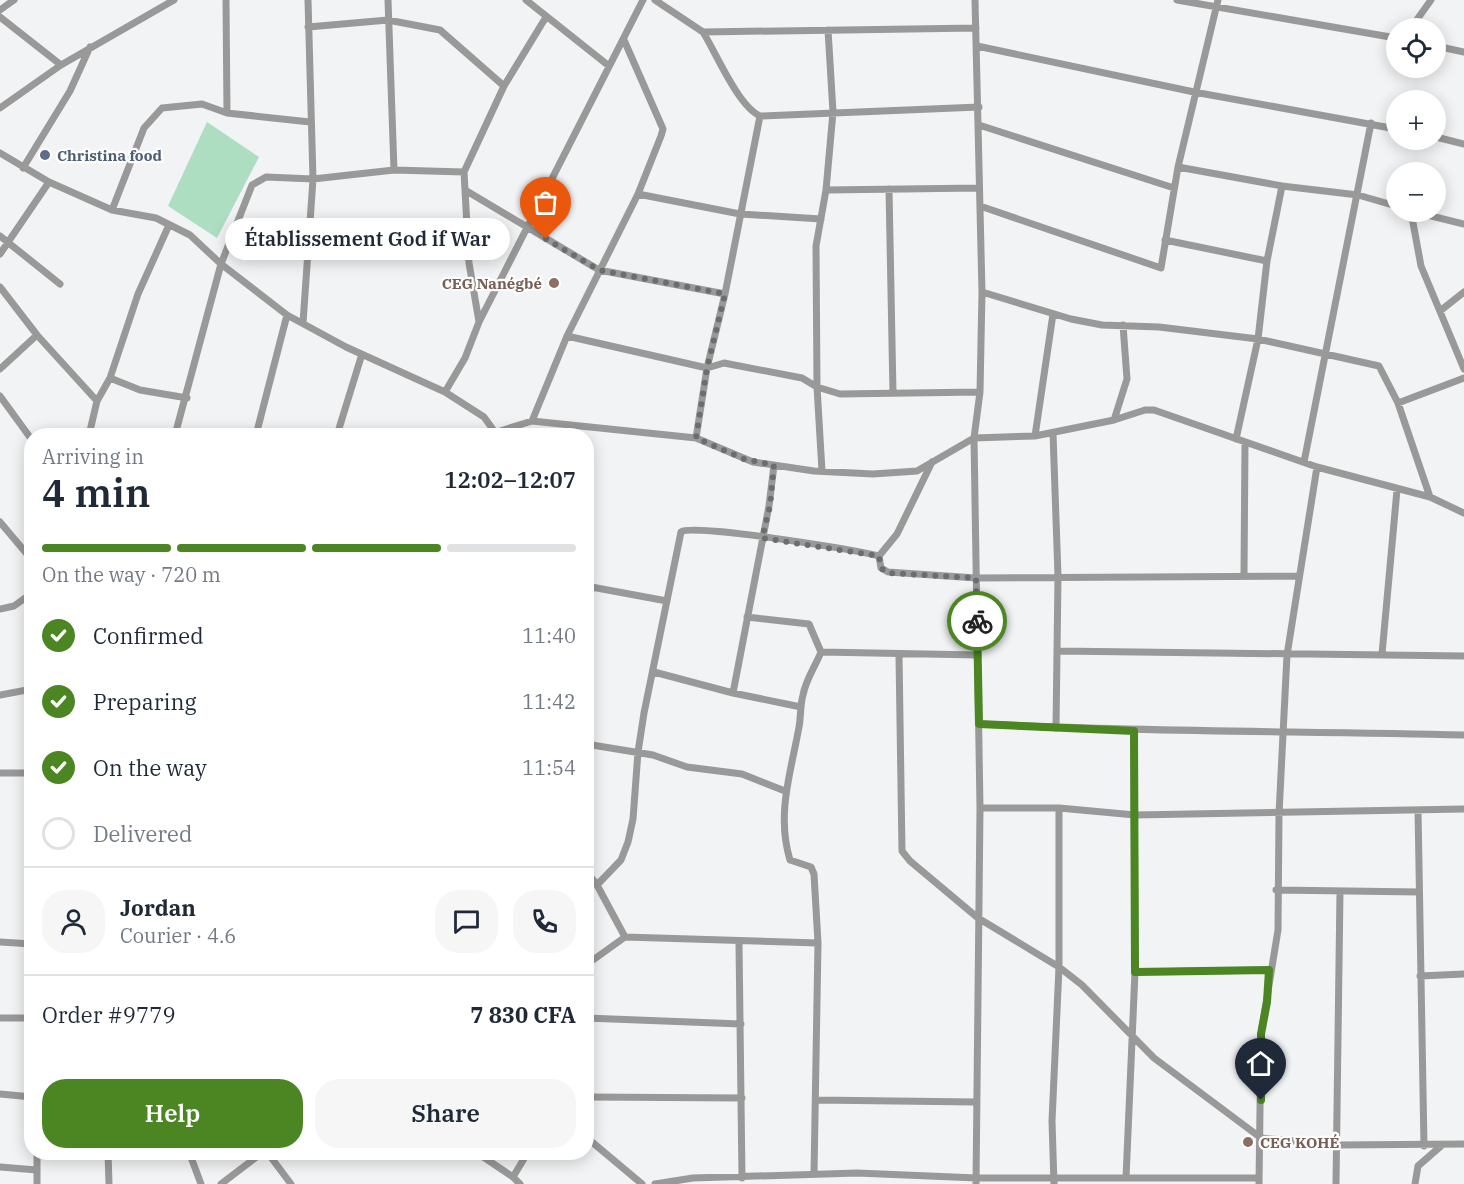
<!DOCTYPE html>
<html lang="en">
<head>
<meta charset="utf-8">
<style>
  body { margin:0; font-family:"IBM Plex Serif",serif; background:#f6f6f7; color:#1f2937; height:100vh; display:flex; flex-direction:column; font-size:22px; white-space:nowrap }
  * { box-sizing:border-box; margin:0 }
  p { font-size:20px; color:#747a83 }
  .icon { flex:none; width:33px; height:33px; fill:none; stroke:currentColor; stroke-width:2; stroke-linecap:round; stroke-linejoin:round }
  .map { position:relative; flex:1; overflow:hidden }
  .panel { position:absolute; left:24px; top:428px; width:570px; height:732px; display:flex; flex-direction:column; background:#fff; border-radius:24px; box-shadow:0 3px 15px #0003 }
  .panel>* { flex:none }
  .fabs { position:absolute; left:1386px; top:18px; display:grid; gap:12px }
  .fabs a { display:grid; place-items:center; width:60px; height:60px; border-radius:50%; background:#fff; box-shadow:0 3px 15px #0003; font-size:30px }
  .pin { position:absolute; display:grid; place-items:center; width:51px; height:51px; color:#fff; margin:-62px -26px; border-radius:50% 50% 50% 0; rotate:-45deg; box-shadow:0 0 6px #0007 }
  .pin .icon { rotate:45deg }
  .courier { position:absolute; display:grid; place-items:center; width:60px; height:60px; margin:-30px; border:4px solid #4b8623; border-radius:50%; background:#fff; color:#222; box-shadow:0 2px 8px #0007 }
  .bubble { position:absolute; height:42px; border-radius:21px; background:#fff; box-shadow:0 3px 15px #0003; font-size:20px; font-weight:600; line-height:42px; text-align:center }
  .head em { font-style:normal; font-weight:600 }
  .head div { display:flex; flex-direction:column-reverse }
  .head { display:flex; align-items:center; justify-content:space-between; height:102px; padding:0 18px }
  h1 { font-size:39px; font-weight:600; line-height:45px }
  .bar { display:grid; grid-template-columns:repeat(4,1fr); gap:9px 6px; align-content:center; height:72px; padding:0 18px }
  .bar i { height:8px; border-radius:4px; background:#e0e1e3 }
  .bar .current { background:#4b8623 }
  .bar p { grid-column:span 4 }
  .line { display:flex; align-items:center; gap:15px; padding:0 18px; border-top:2px solid #e0e1e3 }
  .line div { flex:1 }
  .round { display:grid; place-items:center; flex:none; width:63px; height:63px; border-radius:24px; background:#f6f6f7 }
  ol { padding:0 18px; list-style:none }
  li { display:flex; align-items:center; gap:18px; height:66px }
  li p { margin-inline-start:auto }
  li .icon { padding:6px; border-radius:50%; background:#4b8623; color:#fff; stroke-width:4 }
  li:last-child { color:#747a83 }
  li i { width:33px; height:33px; border:3px solid #e0e1e3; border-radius:50% }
  .primary-button { display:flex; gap:12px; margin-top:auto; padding:12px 18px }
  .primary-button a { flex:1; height:69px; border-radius:24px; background:#4b8623; color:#fff; font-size:24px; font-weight:600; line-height:69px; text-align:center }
  .primary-button a+a { background:#f6f6f7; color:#1f2937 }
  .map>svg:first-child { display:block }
  .green { fill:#aedec1 }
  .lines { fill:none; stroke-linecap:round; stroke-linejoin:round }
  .minor { stroke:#9a9999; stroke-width:7 }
  .done { stroke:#6c6d6e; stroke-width:6; stroke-dasharray:0 10.8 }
  .route { stroke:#4b8623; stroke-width:8 }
  .service-dot { fill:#5c6f8a; stroke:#fff; stroke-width:2 }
  .education-dot { fill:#8d6e63; stroke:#fff; stroke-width:2 }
  .labels { text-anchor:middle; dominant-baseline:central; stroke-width:4.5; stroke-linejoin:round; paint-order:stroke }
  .service-label { font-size:15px; font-weight:bold; fill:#4e5e75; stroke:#fff; text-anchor:start }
  .education-label { font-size:15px; font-weight:bold; fill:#785e54; stroke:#fff; text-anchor:end }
</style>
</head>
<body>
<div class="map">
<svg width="1464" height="1184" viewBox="0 0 1464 1184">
  <rect width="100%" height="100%" fill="#f1f3f4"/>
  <path class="green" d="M207 122 259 157 217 238 168 206Z"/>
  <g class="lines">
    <path class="minor" d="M226 0 227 113
      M388 0 394 170
      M526 0 609 66
      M655 0 703 32 976 28
      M975 0 982 292 980 392 974 438 980 808 976 1184
      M1177 0 1396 38
      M0 10 14 0
      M0 17 61 65
      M546 17 504 86 464 172 465 190 599 270 725 294
      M308 27 388 20 440 30 504 86
      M1411 28 1431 0
      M828 30 833 112 826 190 816 246 817 387 840 394 980 392
      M703 32C716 53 738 106 760 116L979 107
      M977 46 1194 92 1396 129
      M1436 46 1464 52
      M0 108 61 65 174 0
      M979 125 1174 188
      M1436 137 1464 144
      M0 153 49 182 112 210 156 218 190 235 221 264 287 315 346 347 445 392
      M1178 167 1282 186 1267 261 1258 339 1236 439
      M23 168 70 91 90 47
      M1282 186 1358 195 1396 206
      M889 189 893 393
      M465 190 469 263 479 322
      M826 190 979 188
      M638 194 740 214 821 219
      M980 206 1161 268 1178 167 1218 0
      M112 210 144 128 162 108 202 104 227 113 310 122
      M1411 212 1421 266 1464 369
      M1415 212 1464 224
      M0 236 60 284
      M1165 240 1267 261
      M0 254 49 182
      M0 287 37 335 97 401
      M982 292 1071 319 1102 325 1159 327 1258 339 1379 366 1398 403 1430 497
      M1440 311 1464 292
      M303 323 313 179 308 0
      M567 336 707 368 724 363 802 378 817 387 822 471
      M0 369 37 335
      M110 378 140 390 187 398
      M0 396 32 440
      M1398 403 1464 378
      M1114 420 1127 379 1123 325
      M532 421 567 336 638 194 661 136 663 129 624 40
      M497 432 532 421 696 438 753 462 814 471 873 474 917 471 974 438 1035 436 1114 420 1145 410H1154L1317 467 1430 497 1464 513
      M1053 433 1058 576 1056 728
      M89 435 97 401 110 378 138 294 169 225
      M175 435 221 264 252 185 266 177 313 179 394 170 464 172
      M256 435 287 315
      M337 435 362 354
      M497 435 484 417 445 392 465 358 479 322 643 0
      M1035 436 1053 314
      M696 438 707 368 725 294 760 116
      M1304 462 1371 123
      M0 522 32 560
      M879 556 881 568 888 572 976 578 1298 576
      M1244 576 1245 442
      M586 586 667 601
      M0 609 14 606 32 593
      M747 617 809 624 821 652
      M1058 651 1464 656
      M1382 654 1397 490
      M899 655 902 851 910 861 978 918 1059 967 1082 985 1154 1058 1261 1138 1337 1145 1464 1144
      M654 672 733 693 801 707
      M733 693 769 506 774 465
      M0 695 32 689
      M979 724C1141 732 1302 731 1464 735
      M586 744 653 755 687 767 742 774 785 791
      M0 773H32
      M980 808H1059L1135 815 1464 809
      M1418 810 1424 1146
      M586 871 597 885 625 937 818 943
      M597 885 621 860 628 842 633 819 638 752 644 713 681 532C692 523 855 550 879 556L897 534 932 462
      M1276 890 1419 892
      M0 942 32 944
      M739 943 742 1178
      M586 965 625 937
      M1135 972 1269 970
      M1420 976 1464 974
      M0 1018H32
      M586 1018 741 1024
      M0 1094 32 1097
      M586 1097 742 1098
      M816 1100 975 1102
      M586 1137 642 1184
      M37 1152V1184
      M108 1152 109 1184
      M189 1152 201 1184
      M267 1152 291 1184
      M476 1152 513 1177
      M0 1167 37 1170
      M814 1174 818 943 814 874 811 867 790 860C776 814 791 772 799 727 801 717 800 705 803 695 806 679 815 667 821 652L978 655
      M1126 1178 1135 972 1134 731
      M221 1184 263 1152
      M520 1184 513 1177 528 1152
      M655 1184 693 1178 857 1173 977 1178H1259
      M1054 1184 1052 1121 1059 967V808
      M1259 1184 1261 1034 1278 930 1279 814 1287 655 1317 467
      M1336 1184 1340 891
      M1415 1184 1418 1166 1441 1146"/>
  </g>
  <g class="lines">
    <path class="done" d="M546 239 599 270 725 294 707 368 696 438 744 459 774 465 770 506 762 538 879 556 881 568 888 573 976 578 977 621"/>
    <path class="route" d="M977 621 979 724 1134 731 1135 972 1269 970 1267 1002 1261 1034V1100"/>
  </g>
  <circle class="service-dot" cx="45" cy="155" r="6"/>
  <g class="education-dot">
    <circle cx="554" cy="283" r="6"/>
    <circle cx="1248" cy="1142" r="6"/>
  </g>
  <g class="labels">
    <g class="service-label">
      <text x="57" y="155">Christina food</text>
    </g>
    <g class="education-label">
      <text x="542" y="283">CEG Nanégbé</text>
      <text x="1260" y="1142" text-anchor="start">CEG KOHÉ</text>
    </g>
  </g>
</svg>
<div class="fabs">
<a><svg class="icon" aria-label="locate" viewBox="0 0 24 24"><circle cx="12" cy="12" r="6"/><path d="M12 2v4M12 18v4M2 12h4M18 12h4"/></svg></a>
<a>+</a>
<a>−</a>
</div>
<div class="pin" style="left:546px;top:239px;background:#ea580c"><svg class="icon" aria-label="bag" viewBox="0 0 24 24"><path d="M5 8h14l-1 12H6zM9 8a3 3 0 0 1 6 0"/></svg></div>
<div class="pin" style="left:1261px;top:1100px;background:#1f2937"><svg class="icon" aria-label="home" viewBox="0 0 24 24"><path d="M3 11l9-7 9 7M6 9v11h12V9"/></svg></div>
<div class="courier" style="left:977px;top:621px"><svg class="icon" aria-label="bike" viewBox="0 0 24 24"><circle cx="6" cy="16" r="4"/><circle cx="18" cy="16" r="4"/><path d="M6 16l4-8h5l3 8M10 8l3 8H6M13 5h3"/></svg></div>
<div class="bubble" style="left:225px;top:218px;width:285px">Établissement God if War</div>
<section class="panel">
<div class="head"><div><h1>4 min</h1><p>Arriving in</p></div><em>12:02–12:07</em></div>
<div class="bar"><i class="current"></i><i class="current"></i><i class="current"></i><i></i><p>On the way · 720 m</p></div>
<ol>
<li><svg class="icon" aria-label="check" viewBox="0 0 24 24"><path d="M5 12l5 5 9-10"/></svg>Confirmed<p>11:40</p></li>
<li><svg class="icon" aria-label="check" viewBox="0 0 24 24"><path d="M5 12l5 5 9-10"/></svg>Preparing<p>11:42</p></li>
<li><svg class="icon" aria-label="check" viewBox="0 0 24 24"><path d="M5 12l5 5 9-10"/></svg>On the way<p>11:54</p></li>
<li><i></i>Delivered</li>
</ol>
<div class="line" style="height:108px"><a class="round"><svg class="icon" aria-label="person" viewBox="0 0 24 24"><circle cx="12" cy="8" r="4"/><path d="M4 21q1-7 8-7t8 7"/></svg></a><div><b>Jordan</b><p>Courier · 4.6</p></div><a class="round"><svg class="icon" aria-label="chat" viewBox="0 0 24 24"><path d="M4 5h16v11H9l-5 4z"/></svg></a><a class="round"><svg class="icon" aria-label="phone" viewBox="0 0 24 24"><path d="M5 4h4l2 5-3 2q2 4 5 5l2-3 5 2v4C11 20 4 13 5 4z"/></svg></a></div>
<div class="line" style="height:78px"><div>Order #9779</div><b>7 830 CFA</b></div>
<div class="primary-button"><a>Help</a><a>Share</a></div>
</section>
</div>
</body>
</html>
